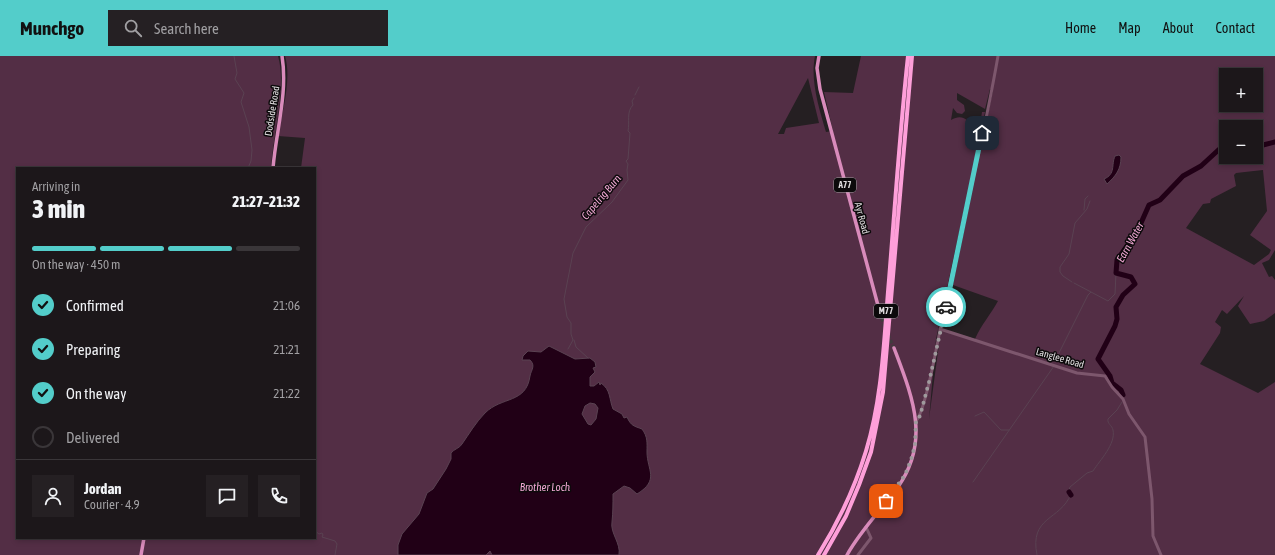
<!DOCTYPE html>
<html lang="en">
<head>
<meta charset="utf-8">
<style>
  body { margin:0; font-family:"Asap Condensed",sans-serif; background:#252023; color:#f1f3f6; height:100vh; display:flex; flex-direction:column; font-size:15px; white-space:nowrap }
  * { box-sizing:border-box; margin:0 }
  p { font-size:13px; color:#a09fa2 }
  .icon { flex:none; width:22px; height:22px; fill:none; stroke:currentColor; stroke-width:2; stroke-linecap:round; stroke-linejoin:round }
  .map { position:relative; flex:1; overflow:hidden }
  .drawer { position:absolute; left:16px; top:111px; width:300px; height:372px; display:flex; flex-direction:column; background:#1c171a; border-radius:0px; box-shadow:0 2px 6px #0003,0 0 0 1px #3a3639 }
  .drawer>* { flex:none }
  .fabs { position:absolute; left:1219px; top:12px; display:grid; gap:8px }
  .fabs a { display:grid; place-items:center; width:44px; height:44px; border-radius:0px; background:#1c171a; box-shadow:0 2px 6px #0003,0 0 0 1px #3a3639; font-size:20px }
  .pin { position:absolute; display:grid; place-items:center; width:34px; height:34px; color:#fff; margin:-17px; border-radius:8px; box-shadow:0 2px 6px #0006 }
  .courier { position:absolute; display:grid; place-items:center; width:40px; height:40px; margin:-20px; border:3px solid #53cdca; border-radius:50%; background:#fff; color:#222; box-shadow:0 1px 5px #0007 }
  .head em { font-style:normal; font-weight:800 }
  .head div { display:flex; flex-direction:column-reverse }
  .head { display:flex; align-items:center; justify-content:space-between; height:68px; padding:0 16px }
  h1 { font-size:26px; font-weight:800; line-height:30px }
  .bar { display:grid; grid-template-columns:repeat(4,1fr); gap:6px 4px; align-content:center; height:48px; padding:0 16px }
  .bar i { height:5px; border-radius:3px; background:#3a3639 }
  .bar .current { background:#53cdca }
  .bar p { grid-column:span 4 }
  .line { display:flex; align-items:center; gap:10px; padding:0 16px; border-top:1px solid #3a3639 }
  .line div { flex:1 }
  .round { display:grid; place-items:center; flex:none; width:42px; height:42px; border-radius:0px; background:#252023 }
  ol { padding:0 16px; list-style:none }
  li { display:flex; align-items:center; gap:12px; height:44px }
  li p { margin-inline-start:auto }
  li .icon { padding:4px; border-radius:50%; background:#53cdca; color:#111; stroke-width:4 }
  li:last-child { color:#a09fa2 }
  li i { width:22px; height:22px; border:2px solid #3a3639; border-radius:50% }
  header { display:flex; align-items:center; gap:24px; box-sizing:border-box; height:56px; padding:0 20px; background:#53cdca; color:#111 }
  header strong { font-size:19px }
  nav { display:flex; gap:22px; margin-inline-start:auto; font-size:14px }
  .search { width:280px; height:36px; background:#252023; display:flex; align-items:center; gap:10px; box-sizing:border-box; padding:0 14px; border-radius:0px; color:#a09fa2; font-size:15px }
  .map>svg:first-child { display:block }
  .green { fill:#532e45; fill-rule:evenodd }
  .water { fill:#210016; stroke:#5a4252; fill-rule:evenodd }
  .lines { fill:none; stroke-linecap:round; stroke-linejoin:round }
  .stream { stroke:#5a4252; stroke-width:1 }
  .river { stroke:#210016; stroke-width:5 }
  .major-tunnel { stroke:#413c3e; stroke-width:3.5; stroke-dasharray:3.5 2; stroke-linecap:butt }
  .minor { stroke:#7d576d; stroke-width:3 }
  .major { stroke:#d98bbb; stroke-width:3.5 }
  .highway { stroke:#fe9fd9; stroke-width:4 }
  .done { stroke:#9f9a9d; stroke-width:4; stroke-dasharray:0 7.2 }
  .route { stroke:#53cdca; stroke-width:5 }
  .labels { text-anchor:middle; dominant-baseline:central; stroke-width:3; stroke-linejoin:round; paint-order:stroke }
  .shield { fill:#0c0a0b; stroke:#a09e9f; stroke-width:1 }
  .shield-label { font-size:9px; font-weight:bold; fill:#e0dddf }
  .street-label { font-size:10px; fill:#e0dddf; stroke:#0c0a0b }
  .water-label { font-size:11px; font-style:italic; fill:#efa6d2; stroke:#0c0a0b }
</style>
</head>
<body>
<header>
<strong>Munchgo</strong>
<div class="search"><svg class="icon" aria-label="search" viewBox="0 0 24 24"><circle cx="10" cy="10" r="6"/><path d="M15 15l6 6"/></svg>Search here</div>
<nav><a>Home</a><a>Map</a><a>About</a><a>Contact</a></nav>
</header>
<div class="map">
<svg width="1275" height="499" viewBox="0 0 1275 499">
  <rect width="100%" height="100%" fill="#251f22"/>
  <path class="green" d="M0 0H278C287 30 273 80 271 112H17V482H315V112H301L305 82 278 80C282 57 292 23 285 0H815C810 24 819 52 826 76L833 75 824 36 853 37 861 0H1275V194L1269 204 1262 207 1269 221 1272 220 1275 224V257L1264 265 1250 268 1238 250 1244 240 1227 258 1222 254 1215 266 1221 271 1220 277 1200 308 1258 337 1275 326V499H0ZM1226 19H1256V49H1226ZM808 22 819 67 786 72 784 78H778ZM990 33 993 34 953 229 998 245C991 258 981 269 975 283L941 273 929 363 936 283 985 56H982L980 70 977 73C968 65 963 57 951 64L953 52 957 57 962 58 965 55 964 49 957 44V37L985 53ZM1226 71H1256V101H1226ZM1263 114 1267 155 1250 179 1271 194 1269 198 1254 209 1186 172 1203 148 1210 147 1211 143 1236 130 1234 119 1236 117Z"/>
  <path class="water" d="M1119 99 1121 101C1121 113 1116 120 1107 128L1104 123C1116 118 1111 109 1115 100Z
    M549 290 575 303 590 302 595 306 596 311 593 312 595 316 590 321V330H594L599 326 600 329 601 327C611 334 609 343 613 353L622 358 624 362 627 361C631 370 634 370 642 373 648 381 647 387 647 396 647 414 660 424 637 438L630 432 624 430 613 438C613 448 613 456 612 466 610 477 621 487 619 499H492L490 495 486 499H398V489L402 478 419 458 427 437 433 433 446 413 451 403V397C454 393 460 392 462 388 469 378 476 366 485 357 502 340 526 348 530 320 531 314 536 310 530 304H522L523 300 528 295 541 296ZM590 347 595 348 598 352 596 363 591 369 588 368 582 358 585 350Z"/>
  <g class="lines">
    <path class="stream" d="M234 0 237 17 235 23 244 37 241 46 249 71 252 94 251 105 248 112
      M635 39 639 31
      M1084 154 1085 143 1088 140
      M1072 226 1063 220 1060 216V211L1069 198 1075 167 1087 153 1090 145
      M1074 227 1091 236
      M574 284 576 291 588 302
      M568 293 573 284 571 278V267L567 261 564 243 573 197 586 171 612 146 628 124 627 114 628 108 626 105 628 103 630 77 628 75C630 66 626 56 633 49L632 45 634 42
      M1055 305 1088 239 1091 236 1108 245 1115 238 1116 217
      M975 360 984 356 1001 374H1009
      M973 426 1054 310
      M315 475 319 478 322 477 323 479 322 481 335 485 337 488 335 499
      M1037 499C1029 460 1060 465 1071 438L1069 434 1070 431 1087 417 1093 415C1100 404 1116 388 1113 374 1112 369 1107 368 1108 363L1117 354 1122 346"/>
    <path class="river" d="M1256 88 1263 89 1275 86
      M1123 339 1121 334 1112 327 1110 320 1098 303 1115 270 1117 263 1116 251 1123 239 1135 228 1131 221 1116 217 1117 204 1137 176 1149 149 1160 144 1183 120 1201 110 1226 87
      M1069 436 1071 439"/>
    <path class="major-tunnel" d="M880 257 885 271
      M888 279 894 292"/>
    <path class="minor" d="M940 273 1077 317 1105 320 1112 331 1123 343 1129 358 1145 381 1152 443 1153 480 1161 499
      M916 365C925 355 937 290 940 274 959 183 982 92 998 0
      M858 499 871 482 866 471"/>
    <path class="major" d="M819 0 817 12 820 33 880 257
      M273 112C276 75 288 37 282 0
      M141 499 144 482
      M847 499C861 474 881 454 898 431 931 384 912 340 894 292"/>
    <path class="highway" d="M818 499C838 467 855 431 866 395 883 340 884 280 889 224 895 149 900 74 908 0
      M824 499 846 460 859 429 871 396 883 336 912 0"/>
  </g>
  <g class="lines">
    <path class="done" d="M886 445 905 419 911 404 915 389 916 365 920 360 929 326 946 251"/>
    <path class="route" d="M946 251 982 77"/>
  </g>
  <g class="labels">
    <g class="shield">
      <rect x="834" y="122" width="22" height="14" rx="3"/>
      <rect x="874" y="248" width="24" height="14" rx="3"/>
    </g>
    <g class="shield-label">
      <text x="845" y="129">A77</text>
      <text x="886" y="255">M77</text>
    </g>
    <g class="street-label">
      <text transform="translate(272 55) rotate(-81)">Dodside Road</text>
      <text transform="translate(862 162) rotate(75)">Ayr Road</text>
      <text transform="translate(1060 302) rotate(16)">Langlee Road</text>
    </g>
    <g class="water-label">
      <text transform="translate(601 141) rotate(-50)">Capelrig Burn</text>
      <text transform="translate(1130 186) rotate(-61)">Earn Water</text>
      <text x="545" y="431">Brother Loch</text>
    </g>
  </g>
</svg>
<div class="fabs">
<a>+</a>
<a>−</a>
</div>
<div class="pin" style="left:886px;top:445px;background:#ea580c"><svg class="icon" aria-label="bag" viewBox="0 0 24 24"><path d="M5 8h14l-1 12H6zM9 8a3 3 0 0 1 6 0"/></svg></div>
<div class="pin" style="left:982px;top:77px;background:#1f2937"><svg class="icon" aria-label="home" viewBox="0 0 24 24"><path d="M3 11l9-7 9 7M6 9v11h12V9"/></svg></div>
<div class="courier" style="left:946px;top:251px"><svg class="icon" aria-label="car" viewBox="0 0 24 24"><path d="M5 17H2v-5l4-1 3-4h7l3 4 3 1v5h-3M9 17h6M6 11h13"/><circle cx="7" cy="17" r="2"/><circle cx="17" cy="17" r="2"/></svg></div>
<section class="drawer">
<div class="head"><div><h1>3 min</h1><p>Arriving in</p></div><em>21:27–21:32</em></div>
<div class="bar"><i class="current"></i><i class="current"></i><i class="current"></i><i></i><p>On the way · 450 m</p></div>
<ol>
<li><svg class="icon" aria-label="check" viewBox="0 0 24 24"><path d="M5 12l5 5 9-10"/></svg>Confirmed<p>21:06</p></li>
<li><svg class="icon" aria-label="check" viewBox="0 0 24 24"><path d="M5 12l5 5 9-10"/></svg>Preparing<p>21:21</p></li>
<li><svg class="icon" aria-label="check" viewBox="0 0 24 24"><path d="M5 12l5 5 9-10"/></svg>On the way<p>21:22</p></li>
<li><i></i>Delivered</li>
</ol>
<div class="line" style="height:72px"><a class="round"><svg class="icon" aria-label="person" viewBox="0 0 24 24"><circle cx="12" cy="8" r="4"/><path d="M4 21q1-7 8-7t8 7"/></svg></a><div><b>Jordan</b><p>Courier · 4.9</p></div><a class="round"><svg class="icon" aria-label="chat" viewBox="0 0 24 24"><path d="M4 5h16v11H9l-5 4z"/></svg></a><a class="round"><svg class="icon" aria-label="phone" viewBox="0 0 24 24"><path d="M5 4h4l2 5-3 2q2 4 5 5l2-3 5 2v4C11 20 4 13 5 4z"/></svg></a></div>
</section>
</div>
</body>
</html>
